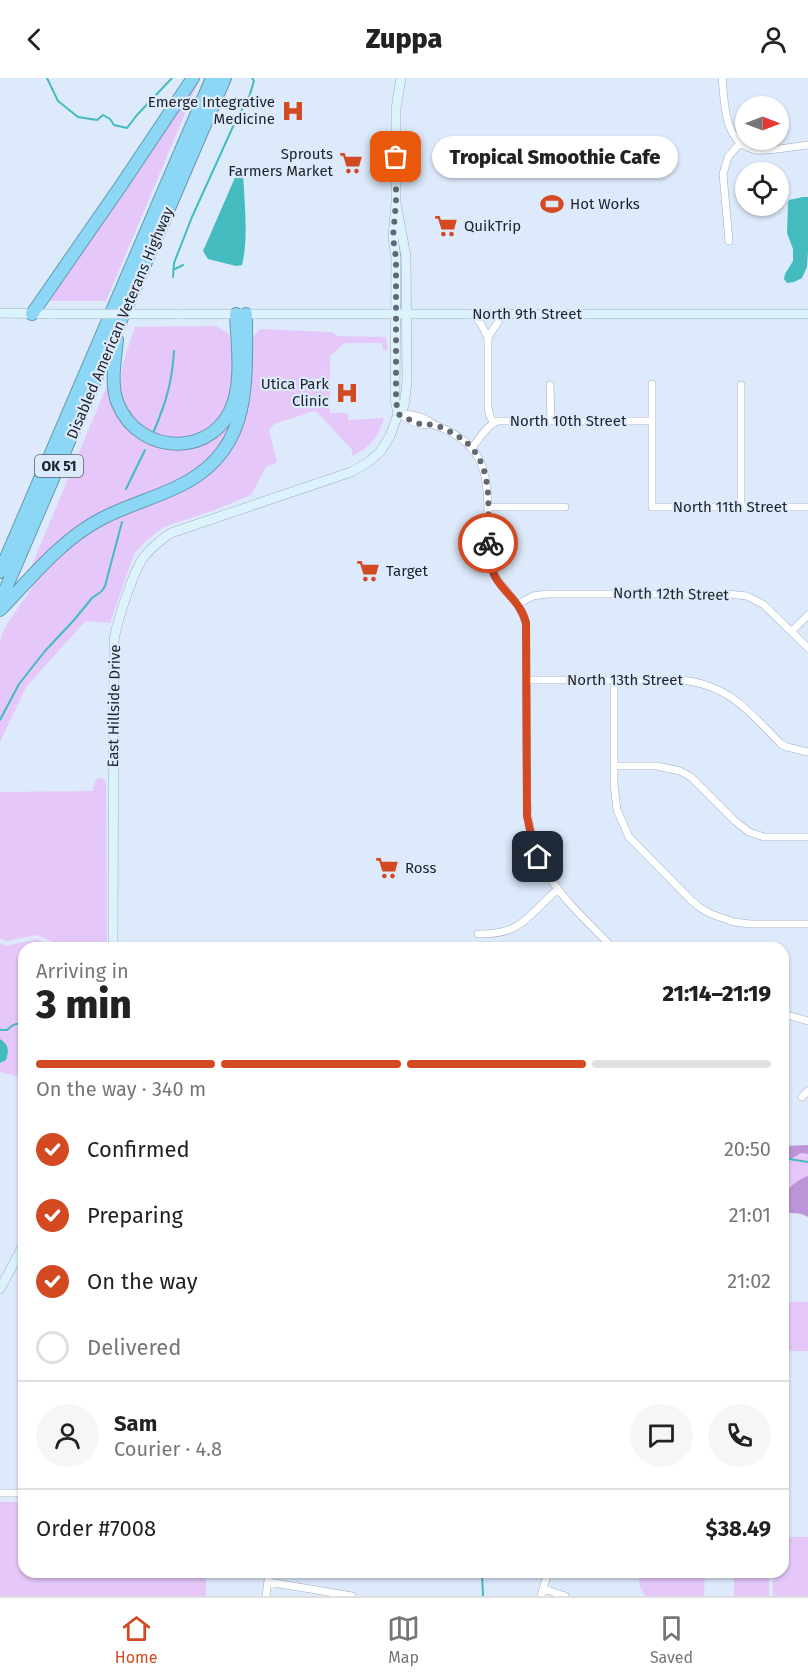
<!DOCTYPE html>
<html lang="en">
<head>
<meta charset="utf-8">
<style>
  body { margin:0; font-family:"Fira Sans",sans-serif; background:#f6f6f6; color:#222; height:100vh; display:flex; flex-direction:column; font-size:22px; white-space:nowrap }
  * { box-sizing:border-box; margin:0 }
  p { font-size:20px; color:#767676 }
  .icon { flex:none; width:33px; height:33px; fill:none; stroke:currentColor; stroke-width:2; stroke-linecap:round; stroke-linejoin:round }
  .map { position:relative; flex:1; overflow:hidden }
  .panel { position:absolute; left:18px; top:864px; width:771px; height:636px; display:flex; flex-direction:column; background:#fff; border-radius:18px; box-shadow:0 2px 4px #0004 }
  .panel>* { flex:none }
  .needle { width:39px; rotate:90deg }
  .tools { position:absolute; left:735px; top:18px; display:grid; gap:12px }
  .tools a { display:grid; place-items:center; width:54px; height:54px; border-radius:50%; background:#fff; box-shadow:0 2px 4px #0004; font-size:30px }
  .pin { position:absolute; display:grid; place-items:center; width:51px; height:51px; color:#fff; margin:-26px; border-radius:12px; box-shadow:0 3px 9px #0006 }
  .courier { position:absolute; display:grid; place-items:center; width:60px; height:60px; margin:-30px; border:4px solid #d24922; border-radius:50%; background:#fff; color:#222; box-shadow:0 2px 8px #0007 }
  .bubble { position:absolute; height:42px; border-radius:21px; background:#fff; box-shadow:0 2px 4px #0004; font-size:20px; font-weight:800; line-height:42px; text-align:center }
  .head em { font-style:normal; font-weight:800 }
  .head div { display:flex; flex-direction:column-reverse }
  .head { display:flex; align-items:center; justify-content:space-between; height:102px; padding:0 18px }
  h1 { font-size:39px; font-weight:800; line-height:45px }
  .bar { display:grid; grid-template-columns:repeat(4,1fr); gap:9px 6px; align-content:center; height:72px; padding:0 18px }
  .bar i { height:8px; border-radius:4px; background:#e0e0e0 }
  .bar .active { background:#d24922 }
  .bar p { grid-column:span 4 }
  .line { display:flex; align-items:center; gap:15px; padding:0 18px; border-top:2px solid #e0e0e0 }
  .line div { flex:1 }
  .round { display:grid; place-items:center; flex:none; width:63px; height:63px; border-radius:32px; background:#f6f6f6 }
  ol { padding:0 18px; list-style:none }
  li { display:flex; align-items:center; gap:18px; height:66px }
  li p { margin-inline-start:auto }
  li .icon { padding:6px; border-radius:50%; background:#d24922; color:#fff; stroke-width:4 }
  li:last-child { color:#767676 }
  li i { width:33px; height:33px; border:3px solid #e0e0e0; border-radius:50% }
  header { display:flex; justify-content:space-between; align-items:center; height:78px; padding:0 18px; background:#fff; font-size:27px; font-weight:800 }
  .tab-bar { display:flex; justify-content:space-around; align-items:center; height:84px; border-top:2px solid #e0e0e0; background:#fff; font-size:16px; color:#767676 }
  .tab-bar a { display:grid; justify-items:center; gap:3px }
  .tab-bar .active { color:#d24922 }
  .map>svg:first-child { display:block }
  .green { fill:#e5c8f9 }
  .forest { fill:#bc94d7 }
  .water { fill:#43bbbf }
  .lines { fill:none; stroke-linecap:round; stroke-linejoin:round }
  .stream { stroke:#43bbbf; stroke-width:2 }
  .street-casing { stroke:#a0adbd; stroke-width:8 }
  .secondary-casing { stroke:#a0adbd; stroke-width:10 }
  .highway-casing { stroke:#6698ae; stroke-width:14 }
  .street { stroke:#fff; stroke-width:7 }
  .secondary { stroke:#ddf3fc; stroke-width:9 }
  .highway { stroke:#8dd7f6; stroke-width:12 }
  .secondary-bridge-casing { stroke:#a0adbd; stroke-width:10; stroke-linecap:butt }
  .secondary-bridge { stroke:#ddf3fc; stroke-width:9 }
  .done { stroke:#606872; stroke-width:6; stroke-dasharray:0 10.8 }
  .route { stroke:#d24922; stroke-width:8 }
  .labels { text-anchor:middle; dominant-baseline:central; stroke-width:4.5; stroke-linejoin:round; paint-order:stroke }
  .shield { fill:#ddeafb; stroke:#575e67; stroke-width:1.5 }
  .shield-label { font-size:14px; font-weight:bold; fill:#1d2228 }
  .poi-label { font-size:15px; fill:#1d2228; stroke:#ddeafb; text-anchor:start }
  .street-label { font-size:15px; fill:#1d2228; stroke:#ddeafb }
</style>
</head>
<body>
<header><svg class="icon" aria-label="back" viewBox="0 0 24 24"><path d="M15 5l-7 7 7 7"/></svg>Zuppa<svg class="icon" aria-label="person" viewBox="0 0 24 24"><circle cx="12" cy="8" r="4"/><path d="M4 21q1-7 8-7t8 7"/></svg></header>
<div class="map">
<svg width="808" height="1518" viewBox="0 0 808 1518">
  <rect width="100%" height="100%" fill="#ddeafb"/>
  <path class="green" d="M198 0H200L106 223H50L52 216Z
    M216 248 229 256C231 276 237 301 230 320 223 337 210 352 192 358 170 365 139 353 127 334 125 329 123 321 122 316 117 294 128 271 135 249Z
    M260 251 332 254 338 258 386 259 388 272H383L382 265H345L330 278V335H348V342L384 340C378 359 371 369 352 378V372L317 334 314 333 274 346 269 352 277 384 266 389 251 417 215 432 164 449 145 464 134 476 110 545 86 543 80 549 26 609 0 664C0 642 0 619 0 596 0 586 0 574 0 564 3 547 18 531 27 517 41 495 61 472 83 458 139 421 222 417 244 343 253 316 251 289 251 261Z
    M111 298 129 350 195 366 234 333 229 358 195 397 130 424 29 494Z
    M99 700 104 701 106 706 107 870H66L37 857 6 863 0 860V714L93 713 95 703Z
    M37 861 56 870H24V1000L0 994V865L5 868Z
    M801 1075 808 1076V1098C797 1102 790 1110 783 1120V1086Z
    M783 1224H808V1273H783Z
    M0 1424H24V1494H206V1518H0Z
    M783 1459H808V1518H773V1494H783Z
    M638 1494H705L704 1518H645L640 1509Z
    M734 1494H769V1518H734Z"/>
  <path class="forest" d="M808 1067V1076L801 1075 783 1086V1068Z
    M808 1098V1139C798 1133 793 1137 783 1134 783 1129 782 1122 784 1118 788 1109 799 1101 808 1098Z"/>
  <path class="water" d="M240 92 243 93C244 122 249 159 242 187L236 188 208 181 203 173 237 95Z
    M803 119H808V173L807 189 802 200 794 204 787 205 784 201 785 196 793 183V171L787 155 788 125 789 122Z
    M0 961C9 967 9 972 6 982L0 985Z"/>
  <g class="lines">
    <path class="stream" d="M47 0 58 23 78 39 97 42 103 37 110 41 114 47 127 50 137 37 172 0
      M175 191 183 187
      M173 199 174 185 192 139 236 42 249 19 254 3 252 0
      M154 353C166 324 172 305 174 273
      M126 411 145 372
      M0 642 19 606 45 573 74 542 92 520 102 513 105 508 122 444
      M0 952H7C12 947 18 943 24 947
      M24 956 20 976 24 978
      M783 1080 808 1084
      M482 1494 483 1518"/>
    <g class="street-casing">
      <path id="street" d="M722 0C725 26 723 65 756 72 764 74 797 68 808 67
        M729 163 723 96 728 79 740 65
        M473 236 481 246 488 260V329L490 338 493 344
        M488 260C492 251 499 245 502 236
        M652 306V429H808
        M550 307 551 343
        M398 336C408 336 417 337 425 341 430 343 432 346 437 348 489 367 488 402 488 450 487 460 486 472 489 482 495 508 520 520 526 545L527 723C530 794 567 823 613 870
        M401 337C410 343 421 349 432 346
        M472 370C479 361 487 347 498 343H651
        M488 429H565
        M741 429V307
        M518 526 533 518 547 516H728L747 518 764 527 808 570
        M792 553 808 537
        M526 602H679C727 605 750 634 781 666L787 669 808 674
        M614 602V706L617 732 629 759 691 822 699 829 711 836 734 844 750 846H808
        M614 688H657L680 693 691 699 735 743 749 754 764 759H808
        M478 856C522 857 527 838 557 812
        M783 936 808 943
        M802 1019 808 1013
        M0 1415H24
        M268 1504 352 1518
        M544 1511 565 1518
        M266 1518 269 1494
        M541 1518 548 1494"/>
    </g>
    <g class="secondary-casing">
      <path id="secondary" d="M0 235 53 236
        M182 236H808
        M398 336 395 322 396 180 393 159 396 125V31L401 0
        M113 870 114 564C116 545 133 495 143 480 151 470 160 462 171 455L351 394 367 385 380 374 390 358 398 336 404 328 407 304 406 178 396 125
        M0 1211 24 1166"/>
    </g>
    <g class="highway-casing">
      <path id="highway" d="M32 236 120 109 193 0
        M117 262C115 282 110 307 118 326 140 379 217 380 234 323 242 297 237 263 236 236
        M0 494 212 0
        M0 524 225 0
        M0 532C31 500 61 462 101 441 126 428 152 421 177 409 253 374 246 306 246 236"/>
    </g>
    <use href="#street" class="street"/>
    <use href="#secondary" class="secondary"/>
    <use href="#highway" class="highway"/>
    <g class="secondary-bridge-casing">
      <path id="secondary-bridge" d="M53 236H182"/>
    </g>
    <use href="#secondary-bridge" class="secondary-bridge"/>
  </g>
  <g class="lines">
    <path class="done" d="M396 79V124L393 159 396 180V322L398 336C406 340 415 345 424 347 427 347 430 346 433 347 437 347 442 350 446 352 496 373 488 420 488 465"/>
    <path class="route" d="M488 465C488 479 490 494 500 506 510 519 522 528 526 545L527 738 533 766 538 779"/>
  </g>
  <defs>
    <g id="hospital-bare" transform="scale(1.8)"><path d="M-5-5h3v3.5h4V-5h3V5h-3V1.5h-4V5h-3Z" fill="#d24922" stroke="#ddeafb" stroke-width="2.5" paint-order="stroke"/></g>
    <g id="supermarket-bare" transform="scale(1.8)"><path d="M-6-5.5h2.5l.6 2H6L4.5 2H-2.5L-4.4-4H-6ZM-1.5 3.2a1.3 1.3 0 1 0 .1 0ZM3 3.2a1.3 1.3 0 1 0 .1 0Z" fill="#d24922" stroke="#ddeafb" stroke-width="2.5" paint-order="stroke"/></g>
    <g id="stadium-bare" transform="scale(1.8)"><path d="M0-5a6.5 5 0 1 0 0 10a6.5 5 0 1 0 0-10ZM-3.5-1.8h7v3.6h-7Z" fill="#d24922" stroke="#ddeafb" stroke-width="2.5" paint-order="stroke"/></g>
  </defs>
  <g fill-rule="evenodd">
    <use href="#hospital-bare" x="293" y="33"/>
    <use href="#supermarket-bare" x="351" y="85"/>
    <use href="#stadium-bare" x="552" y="126"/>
    <use href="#supermarket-bare" x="446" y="148"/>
    <use href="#hospital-bare" x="347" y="315"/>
    <use href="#supermarket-bare" x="368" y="493"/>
    <use href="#supermarket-bare" x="387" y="790"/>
  </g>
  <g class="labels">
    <rect class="shield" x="35" y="377" width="48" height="22" rx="4.5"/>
    <g class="shield-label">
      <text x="59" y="388">OK 51</text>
    </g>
    <g class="poi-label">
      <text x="275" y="24" text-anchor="end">Emerge Integrative<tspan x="275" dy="17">Medicine</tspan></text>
      <text x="333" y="76" text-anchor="end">Sprouts<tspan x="333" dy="17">Farmers Market</tspan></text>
      <text x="570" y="126">Hot Works</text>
      <text x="464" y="148">QuikTrip</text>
      <text x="329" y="306" text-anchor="end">Utica Park<tspan x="329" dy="17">Clinic</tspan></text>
      <text x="386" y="493">Target</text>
      <text x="405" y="790">Ross</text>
    </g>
    <g class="street-label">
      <text x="527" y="236">North 9th Street</text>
      <text transform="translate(120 245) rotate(-67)">Disabled American Veterans Highway</text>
      <text x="568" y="343">North 10th Street</text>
      <text x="730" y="429">North 11th Street</text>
      <text transform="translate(671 516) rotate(1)">North 12th Street</text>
      <text x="625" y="602">North 13th Street</text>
      <text transform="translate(114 628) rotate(-89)">East Hillside Drive</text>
    </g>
  </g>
</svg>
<div class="tools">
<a><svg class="needle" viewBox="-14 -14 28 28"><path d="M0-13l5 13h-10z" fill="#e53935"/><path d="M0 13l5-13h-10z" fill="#767676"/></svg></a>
<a><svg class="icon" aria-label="locate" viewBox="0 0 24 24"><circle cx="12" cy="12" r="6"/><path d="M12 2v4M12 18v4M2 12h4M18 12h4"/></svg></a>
</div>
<div class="pin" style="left:396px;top:79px;background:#ea580c"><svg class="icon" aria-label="bag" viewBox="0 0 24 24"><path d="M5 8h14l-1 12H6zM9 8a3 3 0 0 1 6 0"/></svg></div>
<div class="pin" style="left:538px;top:779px;background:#1f2937"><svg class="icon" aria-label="home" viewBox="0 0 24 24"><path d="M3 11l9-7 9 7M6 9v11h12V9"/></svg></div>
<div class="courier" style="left:488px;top:465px"><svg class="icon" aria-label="bike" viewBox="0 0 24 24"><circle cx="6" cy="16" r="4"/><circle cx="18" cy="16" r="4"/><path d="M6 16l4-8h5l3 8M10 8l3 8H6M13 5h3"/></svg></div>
<div class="bubble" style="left:432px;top:58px;width:246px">Tropical Smoothie Cafe</div>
<section class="panel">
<div class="head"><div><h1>3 min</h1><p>Arriving in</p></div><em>21:14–21:19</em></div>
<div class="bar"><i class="active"></i><i class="active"></i><i class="active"></i><i></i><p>On the way · 340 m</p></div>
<ol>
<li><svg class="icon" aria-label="check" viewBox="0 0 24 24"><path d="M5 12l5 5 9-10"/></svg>Confirmed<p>20:50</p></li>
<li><svg class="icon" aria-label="check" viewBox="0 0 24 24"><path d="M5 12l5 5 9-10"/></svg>Preparing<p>21:01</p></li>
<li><svg class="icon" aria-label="check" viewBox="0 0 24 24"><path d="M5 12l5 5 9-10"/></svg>On the way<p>21:02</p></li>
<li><i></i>Delivered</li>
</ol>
<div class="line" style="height:108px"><a class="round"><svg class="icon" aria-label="person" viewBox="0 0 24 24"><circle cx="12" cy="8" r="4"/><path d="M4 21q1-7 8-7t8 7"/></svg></a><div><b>Sam</b><p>Courier · 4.8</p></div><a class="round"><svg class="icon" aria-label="chat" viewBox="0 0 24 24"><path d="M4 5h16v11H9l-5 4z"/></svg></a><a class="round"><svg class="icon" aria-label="phone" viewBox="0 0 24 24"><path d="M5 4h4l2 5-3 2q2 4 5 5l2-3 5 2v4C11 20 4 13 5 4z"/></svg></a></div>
<div class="line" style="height:78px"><div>Order #7008</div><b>$38.49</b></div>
</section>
</div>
<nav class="tab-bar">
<a class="active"><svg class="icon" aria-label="home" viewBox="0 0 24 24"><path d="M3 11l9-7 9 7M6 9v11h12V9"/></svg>Home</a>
<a><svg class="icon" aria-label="map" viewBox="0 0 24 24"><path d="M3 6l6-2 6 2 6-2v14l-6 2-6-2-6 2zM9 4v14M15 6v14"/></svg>Map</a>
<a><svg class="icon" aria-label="saved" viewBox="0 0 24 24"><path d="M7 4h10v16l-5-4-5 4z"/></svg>Saved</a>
</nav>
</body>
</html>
